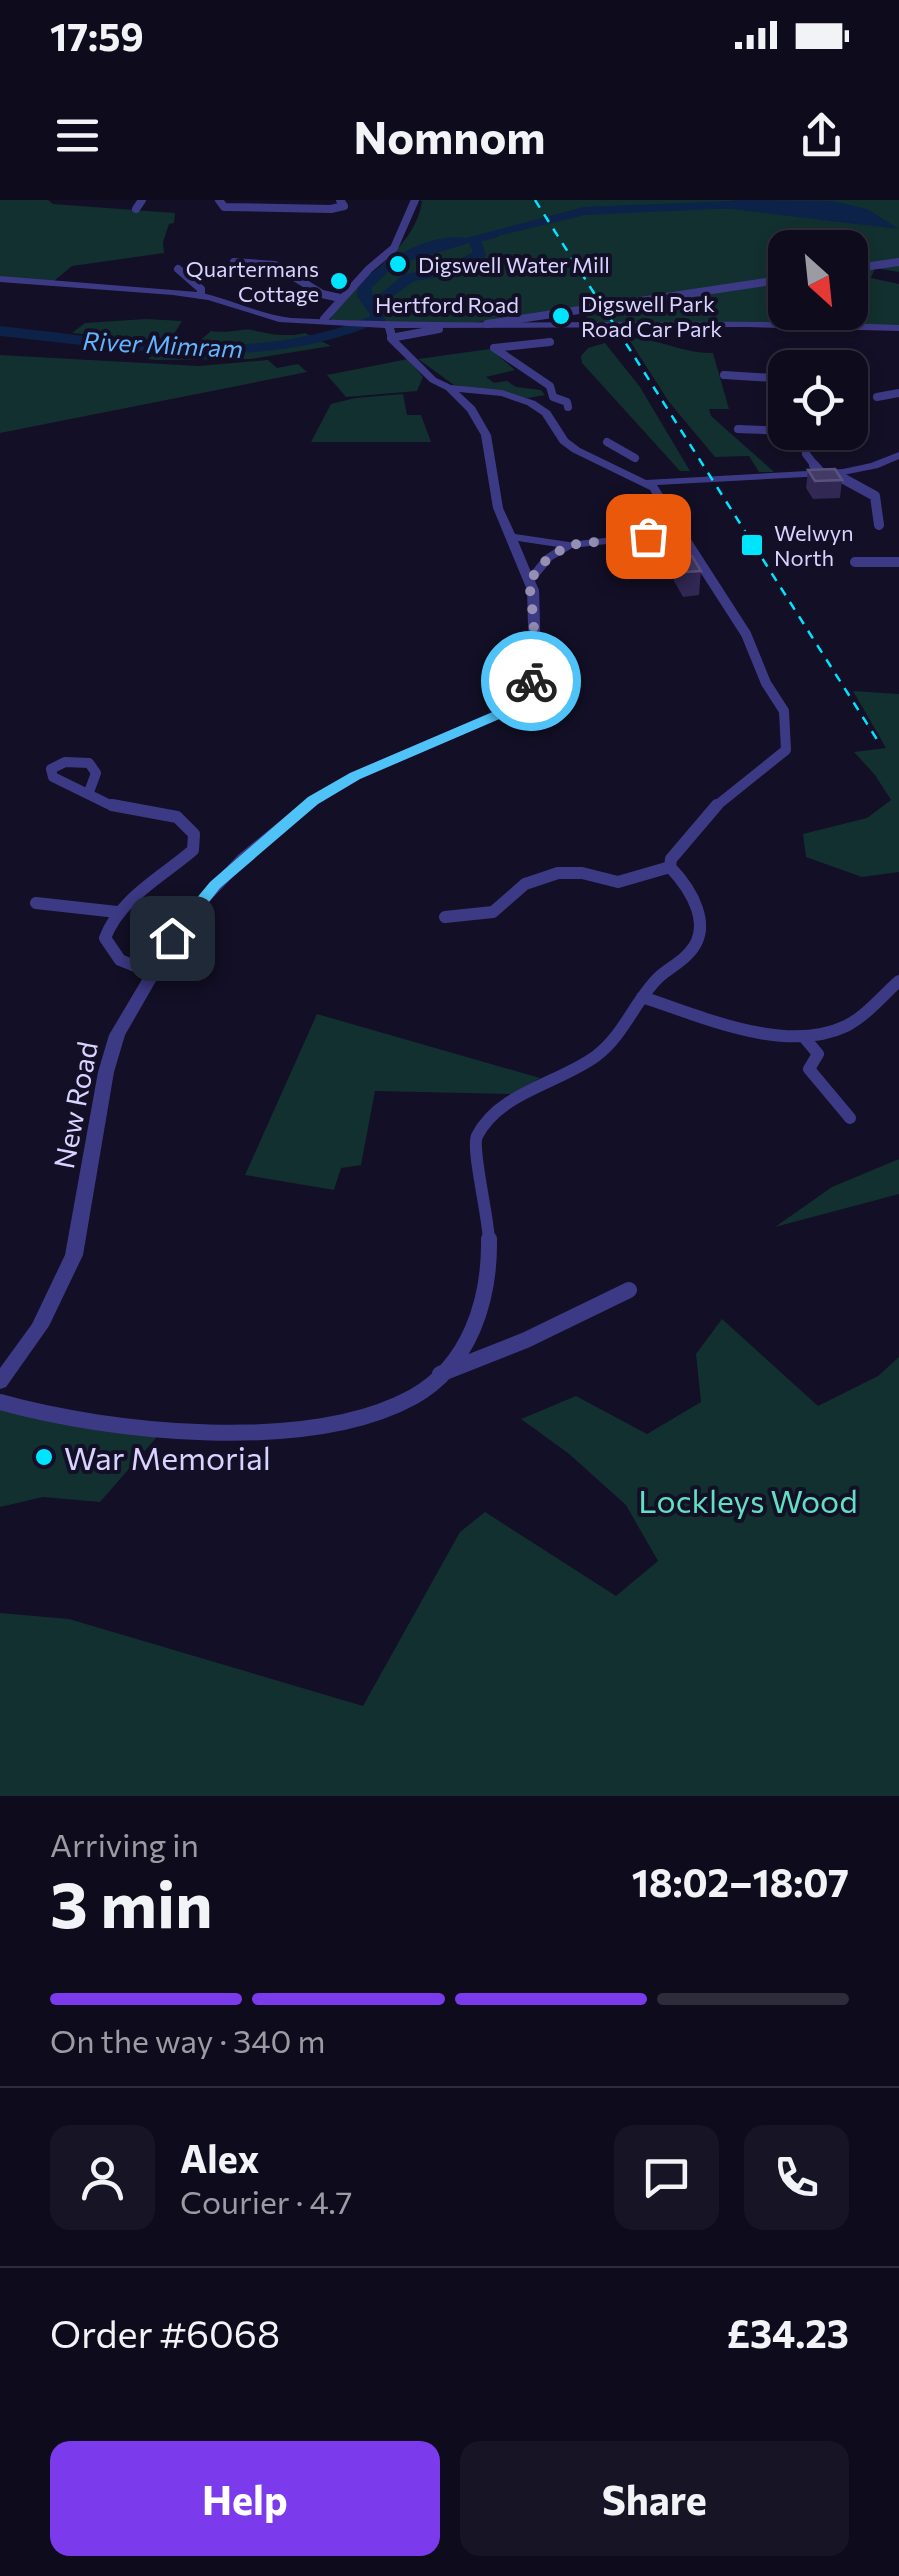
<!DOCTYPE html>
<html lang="en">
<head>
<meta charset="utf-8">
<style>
  body { margin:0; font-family:Commissioner,sans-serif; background:#171425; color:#f1f3f6; height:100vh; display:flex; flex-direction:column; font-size:38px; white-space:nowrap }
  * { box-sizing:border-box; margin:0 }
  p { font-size:32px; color:#9b9ba3 }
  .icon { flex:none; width:55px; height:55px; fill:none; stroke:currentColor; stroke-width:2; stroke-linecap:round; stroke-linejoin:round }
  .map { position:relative; height:1596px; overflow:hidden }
  .drawer { display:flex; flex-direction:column; background:#0e0b1c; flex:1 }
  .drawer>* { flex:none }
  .needle { width:65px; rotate:153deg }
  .buttons { position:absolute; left:768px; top:30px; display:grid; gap:20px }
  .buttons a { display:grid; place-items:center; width:100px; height:100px; border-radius:20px; background:#0e0b1c; box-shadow:0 5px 15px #0003,0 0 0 2px #2e2b3b; font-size:50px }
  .pin { position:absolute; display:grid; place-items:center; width:85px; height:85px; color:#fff; margin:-42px; border-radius:20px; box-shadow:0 5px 15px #0006 }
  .courier { position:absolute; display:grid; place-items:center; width:100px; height:100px; margin:-50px; border:8px solid #4fc3f7; border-radius:50%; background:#fff; color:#222; box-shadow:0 2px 12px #0007 }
  .overview em { font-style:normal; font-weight:700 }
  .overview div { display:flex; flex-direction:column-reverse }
  .overview { display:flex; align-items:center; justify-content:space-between; height:170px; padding:0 50px }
  h1 { font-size:65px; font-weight:700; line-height:75px }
  .bar { display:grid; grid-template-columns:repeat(4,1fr); gap:15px 10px; align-content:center; height:120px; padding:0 50px }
  .bar i { height:12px; border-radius:8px; background:#2e2b3b }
  .bar .selected { background:#7c3aed }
  .bar p { grid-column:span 4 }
  .line { display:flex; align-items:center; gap:25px; padding:0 50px; border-top:2px solid #2e2b3b }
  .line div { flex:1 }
  .round { display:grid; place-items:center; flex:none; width:105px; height:105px; border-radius:20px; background:#171425 }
  .action { display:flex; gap:20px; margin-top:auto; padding:20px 50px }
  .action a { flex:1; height:115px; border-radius:20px; background:#7c3aed; color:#fff; font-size:40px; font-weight:700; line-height:115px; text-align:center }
  .action a+a { background:#171425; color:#f1f3f6 }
  .status { display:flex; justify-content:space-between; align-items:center; height:70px; padding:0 50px; background:#0e0b1c; direction:ltr }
  .status svg { height:28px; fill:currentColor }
  header { display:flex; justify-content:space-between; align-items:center; height:130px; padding:0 50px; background:#0e0b1c; font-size:45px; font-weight:700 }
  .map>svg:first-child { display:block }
  .green { fill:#12302f }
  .water { fill:#0c2248 }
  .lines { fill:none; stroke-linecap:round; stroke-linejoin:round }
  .stream { stroke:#0c2248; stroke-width:2.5 }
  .river { fill:#0c2248; fill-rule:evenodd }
  .minor-far3 { stroke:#3d3a85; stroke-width:8 }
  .minor-far2 { stroke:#3d3a85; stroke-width:10 }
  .minor-far1 { stroke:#3d3a85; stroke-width:12 }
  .minor { stroke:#3d3a85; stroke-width:16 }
  .tertiary { fill:#3d3a85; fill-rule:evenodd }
  .rail { stroke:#00e5ff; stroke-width:2.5; stroke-dasharray:9 8; stroke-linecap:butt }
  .wall { fill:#312854 }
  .building { fill:#433a66; stroke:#5a527e; stroke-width:2.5 }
  .route { fill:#4fc3f7 }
  .done { stroke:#948fb3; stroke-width:10; stroke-dasharray:0 18 }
  .poi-dot { fill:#00e5ff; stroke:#130f26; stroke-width:4 }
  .labels { text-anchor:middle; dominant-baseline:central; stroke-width:8; stroke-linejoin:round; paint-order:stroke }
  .far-poi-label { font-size:22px; fill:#d9d4ff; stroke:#130f26; text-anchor:start }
  .far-street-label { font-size:22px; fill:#d9d4ff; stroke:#130f26 }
  .far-water-label { font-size:25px; font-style:italic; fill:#62b6ff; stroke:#130f26 }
  .street-label { font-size:28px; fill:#d9d4ff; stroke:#130f26 }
  .near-poi-label { font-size:32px; fill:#d9d4ff; stroke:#130f26; text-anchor:start }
  .near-park-label { font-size:32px; fill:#5fe0c0; stroke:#130f26 }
</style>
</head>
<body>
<div class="status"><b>17:59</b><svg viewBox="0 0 49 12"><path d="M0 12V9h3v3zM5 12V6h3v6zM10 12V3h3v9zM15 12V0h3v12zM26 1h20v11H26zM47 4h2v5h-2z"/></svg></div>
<header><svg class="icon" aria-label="menu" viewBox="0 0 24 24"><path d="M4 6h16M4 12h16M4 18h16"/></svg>Nomnom<svg class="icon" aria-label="share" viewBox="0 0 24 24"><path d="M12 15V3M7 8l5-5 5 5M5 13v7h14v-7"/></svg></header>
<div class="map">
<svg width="899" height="1596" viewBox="0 0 899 1596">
  <rect width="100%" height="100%" fill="#130f26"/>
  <path class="green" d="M0 0H48L53 4 175 13 174 23 169 24 163 42 164 53 72 66 54 81 0 77Z
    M418 0H899V61L850 67V48H785V77L471 123 384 124 385 118 382 124 331 120 330 115C358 79 416 49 422 1Z
    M899 63V72L875 68 871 78 899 84V127L801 122H590L582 109 785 80V112H850V71Z
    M146 119 182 121 169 142 195 145 211 131C226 134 246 128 252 130 265 133 284 138 305 133L331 146 251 159 157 160 148 159 166 142 72 133 85 123Z
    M628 138C657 138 685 154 713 153L729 209H709L711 216 774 272H759L749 256 715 257 669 202Z
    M605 143 640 187 690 271H680L582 163 581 156 588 148Z
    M490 149 515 170 486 177 494 183 507 181 516 187 541 190 545 195 528 198 454 185 418 159Z
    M0 155 199 166 268 160 277 168 298 164 307 172 0 233Z
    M408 159 423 177 417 191 346 197 327 175Z
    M403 194 407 215H421L431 242H311L331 204 355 198Z
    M853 491 899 494V672L862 677 806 657 803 634 867 618 891 600 875 575 854 552 886 548Z
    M317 814 540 878 512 894 375 891 361 965 341 968 334 990 245 975Z
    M899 959V994L775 1027 832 987Z
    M722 1119 818 1206 878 1176 899 1157V1596H0V1413L69 1419 363 1506 460 1332 485 1312 616 1396 658 1361 626 1305 568 1253 521 1219 576 1196 647 1234 701 1202 696 1154Z
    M0 1202 159 1229 156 1238 100 1302 43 1297 0 1307Z"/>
  <path class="water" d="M738 0 833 1 867 9 899 29 698 5Z"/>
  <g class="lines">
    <path class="stream" d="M473 42 497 36"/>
    <path class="river" d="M732 1 737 2V8L585 15 481 40 486 56 453 75 414 81 389 99 383 121C261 175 128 149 0 136V126C122 139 254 166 371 116L357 96 358 84C384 61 428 32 466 38L584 7ZM469 43 473 52 444 68 405 74 374 99 371 88 395 65Z"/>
    <path class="minor-far3" d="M219 0 224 7 331 9 344 6 340 0
      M136 9 142 0
      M234 62 275 65 322 94 340 98
      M178 69 201 89V95
      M850 69 899 62
      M324 119 369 69 394 48 415 0
      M487 124 785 79
      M391 138 439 129
      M550 142 494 148 550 186 553 197 567 202 568 207
      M724 175 773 178 775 193 785 205
      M877 197 899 193
      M738 229 785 231
      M804 232 806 254 816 267
      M607 242 635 258"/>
    <path class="minor-far2" d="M814 265 821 273
      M833 273 875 296 879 325
      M681 333 746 434 766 483 784 511 786 550 715 607
      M855 362H899
      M89 592 96 573 89 563 65 562 51 569 53 577 108 604 125 607"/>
    <path class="minor-far1" d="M112 605 177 617 194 634 193 650C162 677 120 698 105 738L120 760 150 772
      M36 703 117 712
      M445 717 493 712 525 684 558 673H582L618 682 670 667
      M642 797C701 816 785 855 846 826 866 816 882 796 899 781
      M803 836 818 854 809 869 850 918
      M489 1042C489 1019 471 948 477 936 499 892 560 883 596 856 624 835 634 802 658 778 667 769 679 764 688 754 715 727 691 689 670 667L671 659 717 605"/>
    <path class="minor" d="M440 1174 526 1140 629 1090
      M0 1202C111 1233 309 1254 413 1197 470 1165 490 1100 489 1039"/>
    <path class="tertiary" d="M0 76 197 92C229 98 258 114 291 118 494 128 696 117 899 125V131L747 127 394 128 397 139 436 178 451 185 502 190 535 201 550 211 568 239 580 248 646 280 843 269 871 263 899 252V259L878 268 843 275 657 285 687 333 685 335 572 348 552 360 535 381 539 390 541 458 536 484 510 514 360 579 318 604 248 661 190 722 125 835 114 872 83 1055 49 1126 6 1187 0 1189V1168L32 1124 65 1055 98 872 109 835 179 717 238 655 308 598 350 573 502 508 524 483 529 458 527 390 493 308 481 235 467 211 446 190 430 182 389 142 385 128 279 122 208 100 173 95 0 82ZM459 192 501 196 527 205 542 215 560 243 572 252 650 290 674 330 569 342 515 334 503 308 491 235 475 207ZM518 341 558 347 544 356 531 372Z"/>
    <path class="rail" d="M535 0 878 541"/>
  </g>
  <path class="wall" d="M808 270 842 280 840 298 813 299 806 288Z
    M676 357 701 371 699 395 683 397 674 381Z"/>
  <path class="building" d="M835 269 842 280 815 281 808 270Z
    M692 356 701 371 684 372 676 357Z"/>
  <path class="route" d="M526 478 538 481 511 514 360 579 318 604 220 688 178 741H167V734L210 682 308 597 350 573 502 508Z"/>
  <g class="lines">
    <path class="done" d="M531 481 534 424 529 381 548 358 569 345 648 336"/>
  </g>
  <g class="poi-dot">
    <circle cx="398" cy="64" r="10"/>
    <circle cx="339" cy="81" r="10"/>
    <circle cx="561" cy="116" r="10"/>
    <rect x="740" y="333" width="24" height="24" rx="5"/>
    <circle cx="44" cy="1257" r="10"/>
  </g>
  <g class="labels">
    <g class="far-poi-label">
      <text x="418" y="64">Digswell Water Mill</text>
      <text x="319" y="68" text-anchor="end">Quartermans<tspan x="319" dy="25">Cottage</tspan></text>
      <text x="581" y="103">Digswell Park<tspan x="581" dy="25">Road Car Park</tspan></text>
      <text x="774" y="332">Welwyn<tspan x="774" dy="25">North</tspan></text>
    </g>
    <g class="far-street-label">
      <text x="447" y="104">Hertford Road</text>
    </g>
    <g class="far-water-label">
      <text transform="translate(163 144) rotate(3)">River Mimram</text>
    </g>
    <g class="street-label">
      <text transform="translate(75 905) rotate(-79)">New Road</text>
    </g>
    <g class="near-poi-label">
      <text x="64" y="1257">War Memorial</text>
    </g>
    <g class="near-park-label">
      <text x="748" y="1300">Lockleys Wood</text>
    </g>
  </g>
</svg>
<div class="buttons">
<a><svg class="needle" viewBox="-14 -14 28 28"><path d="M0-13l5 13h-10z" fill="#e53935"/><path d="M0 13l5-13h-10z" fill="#9b9ba3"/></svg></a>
<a><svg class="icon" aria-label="locate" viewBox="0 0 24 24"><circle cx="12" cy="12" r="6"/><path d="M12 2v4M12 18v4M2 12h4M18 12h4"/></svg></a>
</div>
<div class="pin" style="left:648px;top:336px;background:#ea580c"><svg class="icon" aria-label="bag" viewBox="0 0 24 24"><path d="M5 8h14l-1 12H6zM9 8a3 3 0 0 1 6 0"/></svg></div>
<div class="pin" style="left:172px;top:738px;background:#1f2937"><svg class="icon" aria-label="home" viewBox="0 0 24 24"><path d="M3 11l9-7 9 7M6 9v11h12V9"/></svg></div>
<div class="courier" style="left:531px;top:481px"><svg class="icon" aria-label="bike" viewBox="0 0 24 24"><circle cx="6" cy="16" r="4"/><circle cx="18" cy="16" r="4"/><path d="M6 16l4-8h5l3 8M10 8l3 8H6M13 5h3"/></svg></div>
</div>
<section class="drawer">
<div class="overview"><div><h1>3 min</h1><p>Arriving in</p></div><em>18:02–18:07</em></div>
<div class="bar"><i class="selected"></i><i class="selected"></i><i class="selected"></i><i></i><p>On the way · 340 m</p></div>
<div class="line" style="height:180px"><a class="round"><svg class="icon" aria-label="person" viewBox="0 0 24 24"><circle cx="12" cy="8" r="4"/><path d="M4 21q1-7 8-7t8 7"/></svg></a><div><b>Alex</b><p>Courier · 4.7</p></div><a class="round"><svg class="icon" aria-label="chat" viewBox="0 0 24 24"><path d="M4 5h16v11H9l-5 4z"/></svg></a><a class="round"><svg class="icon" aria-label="phone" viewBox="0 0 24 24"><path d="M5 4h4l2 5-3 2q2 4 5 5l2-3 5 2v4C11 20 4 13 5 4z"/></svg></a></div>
<div class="line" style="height:130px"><div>Order #6068</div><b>£34.23</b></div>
<div class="action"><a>Help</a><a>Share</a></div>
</section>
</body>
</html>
